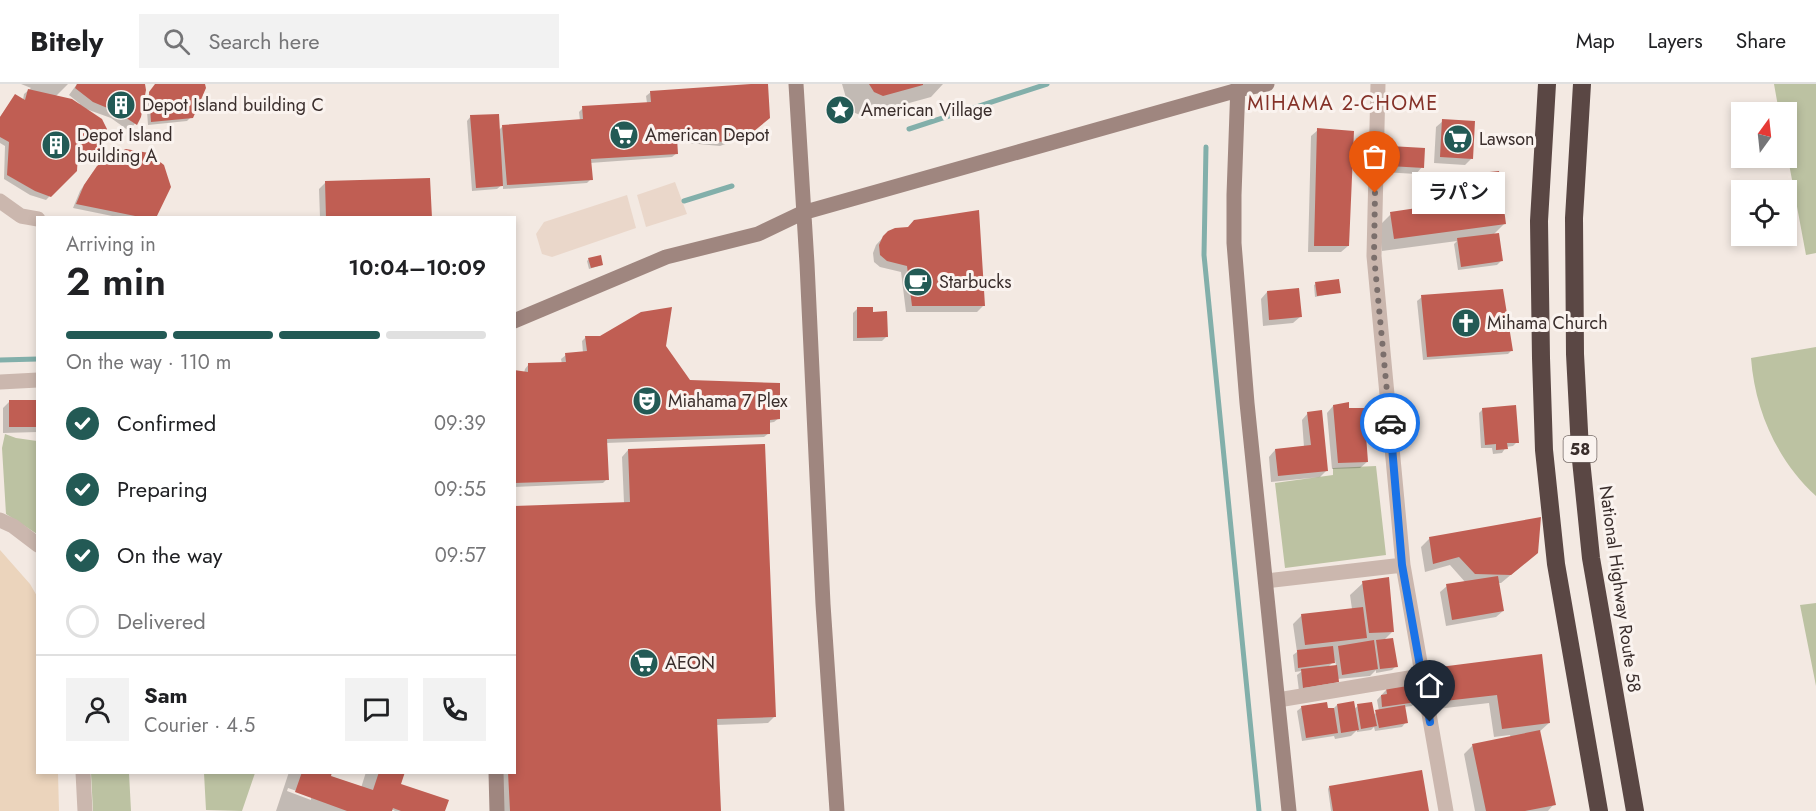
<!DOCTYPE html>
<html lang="en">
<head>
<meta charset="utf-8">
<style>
  body { margin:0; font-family:Jost,"Noto Sans JP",sans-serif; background:#f2f2f2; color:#202124; height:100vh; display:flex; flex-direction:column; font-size:22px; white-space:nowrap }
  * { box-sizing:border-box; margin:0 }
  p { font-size:20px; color:#757577 }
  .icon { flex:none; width:33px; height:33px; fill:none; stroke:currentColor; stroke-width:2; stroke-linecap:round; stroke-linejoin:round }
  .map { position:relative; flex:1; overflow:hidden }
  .drawer { position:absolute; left:36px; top:132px; width:480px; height:558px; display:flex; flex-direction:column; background:#fff; border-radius:0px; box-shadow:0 3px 9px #0003 }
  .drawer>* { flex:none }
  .needle { width:39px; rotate:15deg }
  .controls { position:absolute; left:1731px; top:18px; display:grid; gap:12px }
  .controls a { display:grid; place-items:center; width:66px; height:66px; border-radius:0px; background:#fff; box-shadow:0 3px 9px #0003; font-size:30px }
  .pin { position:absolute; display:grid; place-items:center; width:51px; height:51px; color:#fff; margin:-62px -26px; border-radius:50% 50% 50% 0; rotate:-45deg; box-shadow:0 0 6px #0007 }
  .pin .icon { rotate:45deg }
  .courier { position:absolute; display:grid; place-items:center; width:60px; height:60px; margin:-30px; border:4px solid #1a73e8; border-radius:50%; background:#fff; color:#222; box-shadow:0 2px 8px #0007 }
  .bubble { position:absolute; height:42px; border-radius:0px; background:#fff; box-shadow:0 3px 9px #0003; font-size:20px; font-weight:600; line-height:42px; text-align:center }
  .head em { font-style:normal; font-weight:600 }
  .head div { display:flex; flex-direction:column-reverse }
  .head { display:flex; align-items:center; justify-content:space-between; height:102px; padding:0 30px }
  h1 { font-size:39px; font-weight:600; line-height:45px }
  .bar { display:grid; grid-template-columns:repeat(4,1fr); gap:9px 6px; align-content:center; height:72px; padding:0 30px }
  .bar i { height:8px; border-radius:4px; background:#e0e0e0 }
  .bar .on { background:#235a55 }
  .bar p { grid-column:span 4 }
  .line { display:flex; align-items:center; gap:15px; padding:0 30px; border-top:2px solid #e0e0e0 }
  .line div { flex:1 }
  .round { display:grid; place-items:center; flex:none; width:63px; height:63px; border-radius:0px; background:#f2f2f2 }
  ol { padding:0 30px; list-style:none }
  li { display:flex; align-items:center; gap:18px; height:66px }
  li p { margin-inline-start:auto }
  li .icon { padding:6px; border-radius:50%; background:#235a55; color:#fff; stroke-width:4 }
  li:last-child { color:#757577 }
  li i { width:33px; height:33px; border:3px solid #e0e0e0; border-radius:50% }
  header { display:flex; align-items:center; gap:36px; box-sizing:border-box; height:84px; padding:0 30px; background:#fff; border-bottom:2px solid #e0e0e0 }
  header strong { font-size:28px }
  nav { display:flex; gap:33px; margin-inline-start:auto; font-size:21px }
  .search { width:420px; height:54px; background:#f2f2f2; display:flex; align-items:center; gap:15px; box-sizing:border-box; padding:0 21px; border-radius:0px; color:#757577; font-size:22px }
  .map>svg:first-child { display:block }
  .green { fill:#bcc2a2 }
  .sand { fill:#ebd4bc }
  .plaza { fill:#ead7ca }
  .shadow { fill:#0003; fill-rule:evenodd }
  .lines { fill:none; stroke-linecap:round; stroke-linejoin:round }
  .stream { stroke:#82afaa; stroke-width:5 }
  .building { fill:#c05e53 }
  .street { stroke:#cbb7ae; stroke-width:15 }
  .secondary { stroke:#9f867f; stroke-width:15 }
  .highway { stroke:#5a4744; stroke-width:18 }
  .done { stroke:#7b6f6c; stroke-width:6; stroke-dasharray:0 10.8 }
  .route { stroke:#1a73e8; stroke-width:8 }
  .labels { text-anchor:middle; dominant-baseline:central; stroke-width:6; stroke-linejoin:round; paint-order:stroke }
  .shield { fill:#faf3ef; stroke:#746966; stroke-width:1.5 }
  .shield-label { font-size:16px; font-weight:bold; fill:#3a2e2c }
  .poi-label { font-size:18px; fill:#3a2e2c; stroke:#faf3ef; text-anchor:start }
  .street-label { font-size:18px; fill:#3a2e2c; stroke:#faf3ef }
  .neighbourhood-label { font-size:20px; letter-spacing:1.5px; fill:#853229; stroke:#faf3ef }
</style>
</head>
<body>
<header>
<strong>Bitely</strong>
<div class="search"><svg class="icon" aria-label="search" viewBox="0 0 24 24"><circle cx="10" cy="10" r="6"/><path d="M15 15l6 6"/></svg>Search here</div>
<nav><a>Map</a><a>Layers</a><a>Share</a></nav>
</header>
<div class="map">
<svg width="1816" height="727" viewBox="0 0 1816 727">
  <rect width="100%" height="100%" fill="#f3e9e2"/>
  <path class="green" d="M1774 0H1816V169L1806 171 1787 69 1786 28H1779Z
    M1816 263V412C1777 376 1755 327 1751 274Z
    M5 350 16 354 37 357V450L6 430 2 364Z
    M1376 382 1386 471 1285 484 1275 399 1333 391V384Z
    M1816 519V602L1800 521Z
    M91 689H129L131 727H93Z
    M204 689H255L242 727 206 726Z"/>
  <path class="sand" d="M0 466 30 500 37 512 38 688 58 689 59 727H0Z"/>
  <path class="plaza" d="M675 98 687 130 646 143 637 111Z
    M627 111 636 144 552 173 542 170 536 150 544 138Z"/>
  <path class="shadow" d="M21 0H68L55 13 79 21 80 20 69 11 77 0H144L140 33 129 47 111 34 86 25 100 63 89 72H77L75 86 46 116 30 111 4 95 5 62 0 59V33L15 12 23 16 24 10 31 4Z
    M157 0H204L191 33 187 37 148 41 146 14Z
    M842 0H943L931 13 862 32 853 28 849 24Z
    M651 8 764 38 747 52 720 62 676 58 677 69 672 73 590 79 591 95 587 99 503 105V100L497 105 472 107 467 37 471 32 499 46 503 42 580 37 579 28 583 24 647 19 646 12Z
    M1443 37 1472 74 1465 81 1434 79 1436 43Z
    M1318 46 1348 162 1341 168H1308L1311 52Z
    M1390 64 1422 83 1416 90 1383 88 1384 70Z
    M93 88 154 134H122L73 124 80 107Z
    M1462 92 1504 140 1493 151 1501 177 1497 181 1458 186 1454 160 1457 157 1382 167 1379 142 1391 130 1460 121 1458 96Z
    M325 99 430 134H320L319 105Z
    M888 148 983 222 977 228H906L901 188 880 183 874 178 873 169 876 161Z
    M589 175 602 181 589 185 587 177Z
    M1316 200 1339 208 1315 213 1314 201Z
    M1267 208 1300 233 1293 239 1263 242 1261 215Z
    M1422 213 1512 266 1508 270 1423 276 1417 217Z
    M857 225 871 229 886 253 882 257H853V229Z
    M586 253 665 263 689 297 779 334 774 338 768 339 769 349 764 353 606 359 607 395 603 399 514 403V288L524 289 525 285 529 280H562L561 275 566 271 583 269 582 257Z
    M38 317V348L3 349V324L9 318Z
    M1333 322 1348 326 1367 378 1360 384 1332 385 1327 329Z
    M1483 325 1517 358 1513 362 1506 363 1502 369 1493 370 1492 364H1481L1479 329Z
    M1308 329 1327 386 1320 393 1271 398 1269 373 1275 366 1304 363 1302 336Z
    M628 366 775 632 768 639 716 641 719 727H504L502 688H514L624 419 622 373Z
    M1430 454 1537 469 1501 499H1498L1503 527 1496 533 1446 542 1440 508 1447 502 1466 499 1450 481 1425 488 1421 463Z
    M1363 499 1392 548 1383 557 1396 582 1392 586 1376 589V586L1370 592 1337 595 1338 597 1333 602 1299 607 1297 591 1302 587 1295 588 1293 571 1297 568 1293 540 1302 531 1352 525 1350 511ZM1335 576 1336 582 1328 583Z
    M1540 572 1549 639 1539 648 1554 720 1548 727H1475L1464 670 1473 661 1511 654 1510 651 1494 653 1489 619 1428 626 1424 594 1432 585Z
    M1386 606 1409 609 1416 618 1412 622 1404 623 1406 638 1402 643 1375 647 1374 643 1371 646 1357 648V646L1351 652 1335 655 1334 652 1302 657 1297 627 1302 623 1327 626 1333 625 1337 621 1354 625 1358 622 1373 631 1379 627 1377 616Z
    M289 688H331L329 693 361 704 366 688H404L398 706 444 727H395L391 725 390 727H276ZM288 704 311 712V716L287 707Z
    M1329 703 1427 727H1331L1328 705Z"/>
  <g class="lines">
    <path class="stream" d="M909 45 1047 0
      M1206 63 1204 171 1259 727
      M684 117 732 102
      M0 276 38 275"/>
  </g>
  <path class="building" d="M77 0H145L146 6 141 33 137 41 117 28 93 18 75 4Z
    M155 0H205L206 4 193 34 151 38 149 8Z
    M751 0H768L770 34 753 48 725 58 677 54 678 70 591 75 593 96 507 101 502 41 583 35 582 22 651 18 650 7Z
    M869 0H923V1L883 12 874 8Z
    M28 5 72 15 102 35 107 45 102 64 94 68 78 69 77 87 51 113 35 107 7 91 9 58 0 53V33L15 10 25 16Z
    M499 30 503 102 476 104 470 31Z
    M1442 35 1475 37 1473 75 1440 73Z
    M1317 44 1354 47 1349 162H1314Z
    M1390 62 1425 64 1424 84 1389 82Z
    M126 65 149 69 164 81 171 103 156 134H145L76 120 84 101 97 82 114 70Z
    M1499 87 1506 140 1394 155 1390 128 1464 117 1461 91Z
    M430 94 432 134H326L325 97Z
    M979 126 985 222H912L907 182 887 177 880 171 879 161 883 152 888 147 895 144 908 143 914 136Z
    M1499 149 1503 177 1461 183 1457 154Z
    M601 171 603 181 591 184 588 174Z
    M1339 195 1341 209 1317 212 1315 198Z
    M1299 204 1302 233 1269 236 1267 207Z
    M1503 205 1513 267 1427 273 1421 211Z
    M672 223 666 262 690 296 780 299V335L770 336V350L607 355 609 396 514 399V286L528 288V279L566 278 565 269 587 267 585 252H600L641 228Z
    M857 223H873V228L887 227 888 253 857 254Z
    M9 316H38V343H9Z
    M1349 318V324H1364L1368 378 1338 379 1333 321Z
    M1516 321 1519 359H1507L1508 365 1496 366V360L1485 361 1482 324Z
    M1322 326 1328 387 1278 392 1275 365 1311 361 1307 328Z
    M765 360 776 633 717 635 721 727H510L508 688H514V422L630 418 628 365Z
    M1541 433 1538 469 1511 491 1475 490 1459 473 1433 480 1429 453Z
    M1498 492 1504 527 1452 536 1446 500Z
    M1389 493 1394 548 1369 549 1362 497Z
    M1363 523 1367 554 1305 561 1301 530Z
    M1393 554 1398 583 1380 585 1376 556Z
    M1374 556 1378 585 1342 591 1338 562Z
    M1333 562 1335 579 1298 584 1297 566Z
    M1542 570 1550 639 1502 645 1497 611 1436 618 1432 584Z
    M1337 581 1339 598 1303 604 1301 585Z
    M1410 601V607L1416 606 1417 618 1382 623 1381 611 1387 610 1386 604Z
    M1354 617 1359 646 1341 649 1337 620Z
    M1327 618 1328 624H1334L1338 649 1306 654 1301 622Z
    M1372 618 1377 642 1361 645 1357 620Z
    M1405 621 1408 639 1379 644 1375 626Z
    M1540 646 1556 721 1525 727H1486L1472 660Z
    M1422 686 1429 727H1333L1329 702Z
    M302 688H332L331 692 373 706 379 688H405L401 700 449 716 445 727H401L393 724 392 727H347L295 708Z"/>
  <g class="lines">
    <path class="street" d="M1378 0 1374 172 1403 481 1446 727
      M0 117 21 132 38 135
      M0 298 38 296
      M0 436 13 442 38 461
      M1266 497 1403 481
      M1278 616 1421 592
      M83 688 85 727"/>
    <path class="secondary" d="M796 0 807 180 823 520 837 727
      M1238 0 1234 111V159L1247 319 1289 727
      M514 237 666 173 758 150 802 129 1238 6 1267 0
      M496 688 497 727"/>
    <path class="highway" d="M1547 0 1539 137 1541 274 1544 366 1556 480 1599 727
      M1582 0 1574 134 1575 270 1580 366 1591 474 1635 727"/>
  </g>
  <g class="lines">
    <path class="done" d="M1375 109 1374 172 1390 339"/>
    <path class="route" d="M1390 339 1402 481 1430 638"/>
  </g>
  <defs>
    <g id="building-disc" transform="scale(1.5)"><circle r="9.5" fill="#235a55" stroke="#faf3ef"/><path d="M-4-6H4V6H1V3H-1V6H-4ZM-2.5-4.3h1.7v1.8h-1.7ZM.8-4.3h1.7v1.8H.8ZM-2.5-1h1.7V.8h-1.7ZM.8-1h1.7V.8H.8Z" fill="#fff"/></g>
    <g id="sight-disc" transform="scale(1.5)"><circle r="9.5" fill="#235a55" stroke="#faf3ef"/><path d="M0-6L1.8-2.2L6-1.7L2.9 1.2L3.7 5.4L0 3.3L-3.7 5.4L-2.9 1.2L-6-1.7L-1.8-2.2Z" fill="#fff"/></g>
    <g id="supermarket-disc" transform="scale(1.5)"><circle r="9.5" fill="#235a55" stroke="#faf3ef"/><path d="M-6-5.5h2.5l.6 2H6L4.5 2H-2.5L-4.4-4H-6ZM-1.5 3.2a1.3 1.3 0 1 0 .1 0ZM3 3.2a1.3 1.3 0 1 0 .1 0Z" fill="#fff"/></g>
    <g id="cafe-disc" transform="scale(1.5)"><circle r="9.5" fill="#235a55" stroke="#faf3ef"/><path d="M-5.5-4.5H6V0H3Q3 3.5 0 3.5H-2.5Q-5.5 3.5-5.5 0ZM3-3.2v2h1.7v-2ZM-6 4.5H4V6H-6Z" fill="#fff"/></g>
    <g id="church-disc" transform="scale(1.5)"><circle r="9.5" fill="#235a55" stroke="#faf3ef"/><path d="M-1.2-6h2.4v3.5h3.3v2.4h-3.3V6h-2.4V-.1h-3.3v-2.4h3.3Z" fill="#fff"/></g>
    <g id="theatre-disc" transform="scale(1.5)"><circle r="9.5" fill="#235a55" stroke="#faf3ef"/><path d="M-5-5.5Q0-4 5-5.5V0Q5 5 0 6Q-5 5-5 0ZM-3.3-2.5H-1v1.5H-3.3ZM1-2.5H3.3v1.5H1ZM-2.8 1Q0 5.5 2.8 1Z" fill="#fff"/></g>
  </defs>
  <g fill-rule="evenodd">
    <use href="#building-disc" x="121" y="21"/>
    <use href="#sight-disc" x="840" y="26"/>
    <use href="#supermarket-disc" x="624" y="51"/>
    <use href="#supermarket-disc" x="1458" y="55"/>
    <use href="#building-disc" x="56" y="61"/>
    <use href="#cafe-disc" x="918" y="198"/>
    <use href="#church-disc" x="1466" y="239"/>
    <use href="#theatre-disc" x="647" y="317"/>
    <use href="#supermarket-disc" x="644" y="579"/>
  </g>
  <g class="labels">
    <rect class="shield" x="1563.5" y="352" width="33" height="26" rx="4.5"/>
    <g class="shield-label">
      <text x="1580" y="365">58</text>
    </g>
    <g class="poi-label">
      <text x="142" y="21">Depot Island building C</text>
      <text x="861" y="26">American Village</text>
      <text x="77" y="51">Depot Island<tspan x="77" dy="21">building A</tspan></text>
      <text x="645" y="51">American Depot</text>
      <text x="1479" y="55">Lawson</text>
      <text x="939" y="198">Starbucks</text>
      <text x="1487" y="239">Mihama Church</text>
      <text x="668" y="317">Miahama 7 Plex</text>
      <text x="665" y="579">AEON</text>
    </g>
    <g class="street-label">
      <text transform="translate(1620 505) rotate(82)">National Highway Route 58</text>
    </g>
    <g class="neighbourhood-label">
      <text x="1343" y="19">MIHAMA 2-CHOME</text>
    </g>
  </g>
</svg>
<div class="controls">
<a><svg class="needle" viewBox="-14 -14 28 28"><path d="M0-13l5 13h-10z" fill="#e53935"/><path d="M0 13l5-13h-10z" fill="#757577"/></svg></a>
<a><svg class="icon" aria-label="locate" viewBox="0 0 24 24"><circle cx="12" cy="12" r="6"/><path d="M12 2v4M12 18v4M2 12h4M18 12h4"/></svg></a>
</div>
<div class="pin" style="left:1375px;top:109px;background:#ea580c"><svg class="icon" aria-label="bag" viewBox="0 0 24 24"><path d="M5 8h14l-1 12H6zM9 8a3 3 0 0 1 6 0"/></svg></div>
<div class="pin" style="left:1430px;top:638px;background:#1f2937"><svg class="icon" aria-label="home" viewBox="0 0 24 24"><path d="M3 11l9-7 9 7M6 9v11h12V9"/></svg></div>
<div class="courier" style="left:1390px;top:339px"><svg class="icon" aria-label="car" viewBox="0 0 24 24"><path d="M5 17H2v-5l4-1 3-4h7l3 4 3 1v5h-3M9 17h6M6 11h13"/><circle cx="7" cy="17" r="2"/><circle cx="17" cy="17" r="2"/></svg></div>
<div class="bubble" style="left:1412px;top:88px;width:93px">ラパン</div>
<section class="drawer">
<div class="head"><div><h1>2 min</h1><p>Arriving in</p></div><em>10:04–10:09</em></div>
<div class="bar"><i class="on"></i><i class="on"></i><i class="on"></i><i></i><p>On the way · 110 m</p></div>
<ol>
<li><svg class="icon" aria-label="check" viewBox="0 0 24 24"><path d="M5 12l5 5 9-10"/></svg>Confirmed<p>09:39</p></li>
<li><svg class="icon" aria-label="check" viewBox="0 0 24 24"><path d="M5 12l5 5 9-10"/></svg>Preparing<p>09:55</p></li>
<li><svg class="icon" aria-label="check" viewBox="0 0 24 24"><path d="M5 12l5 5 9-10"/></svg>On the way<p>09:57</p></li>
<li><i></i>Delivered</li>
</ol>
<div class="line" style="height:108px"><a class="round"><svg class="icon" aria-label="person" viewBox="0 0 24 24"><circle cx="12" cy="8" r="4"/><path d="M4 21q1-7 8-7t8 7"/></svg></a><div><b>Sam</b><p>Courier · 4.5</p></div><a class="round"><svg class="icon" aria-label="chat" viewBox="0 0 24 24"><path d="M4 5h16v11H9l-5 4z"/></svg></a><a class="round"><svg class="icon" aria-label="phone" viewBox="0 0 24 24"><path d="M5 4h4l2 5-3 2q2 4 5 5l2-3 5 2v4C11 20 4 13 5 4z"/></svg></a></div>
</section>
</div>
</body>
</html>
